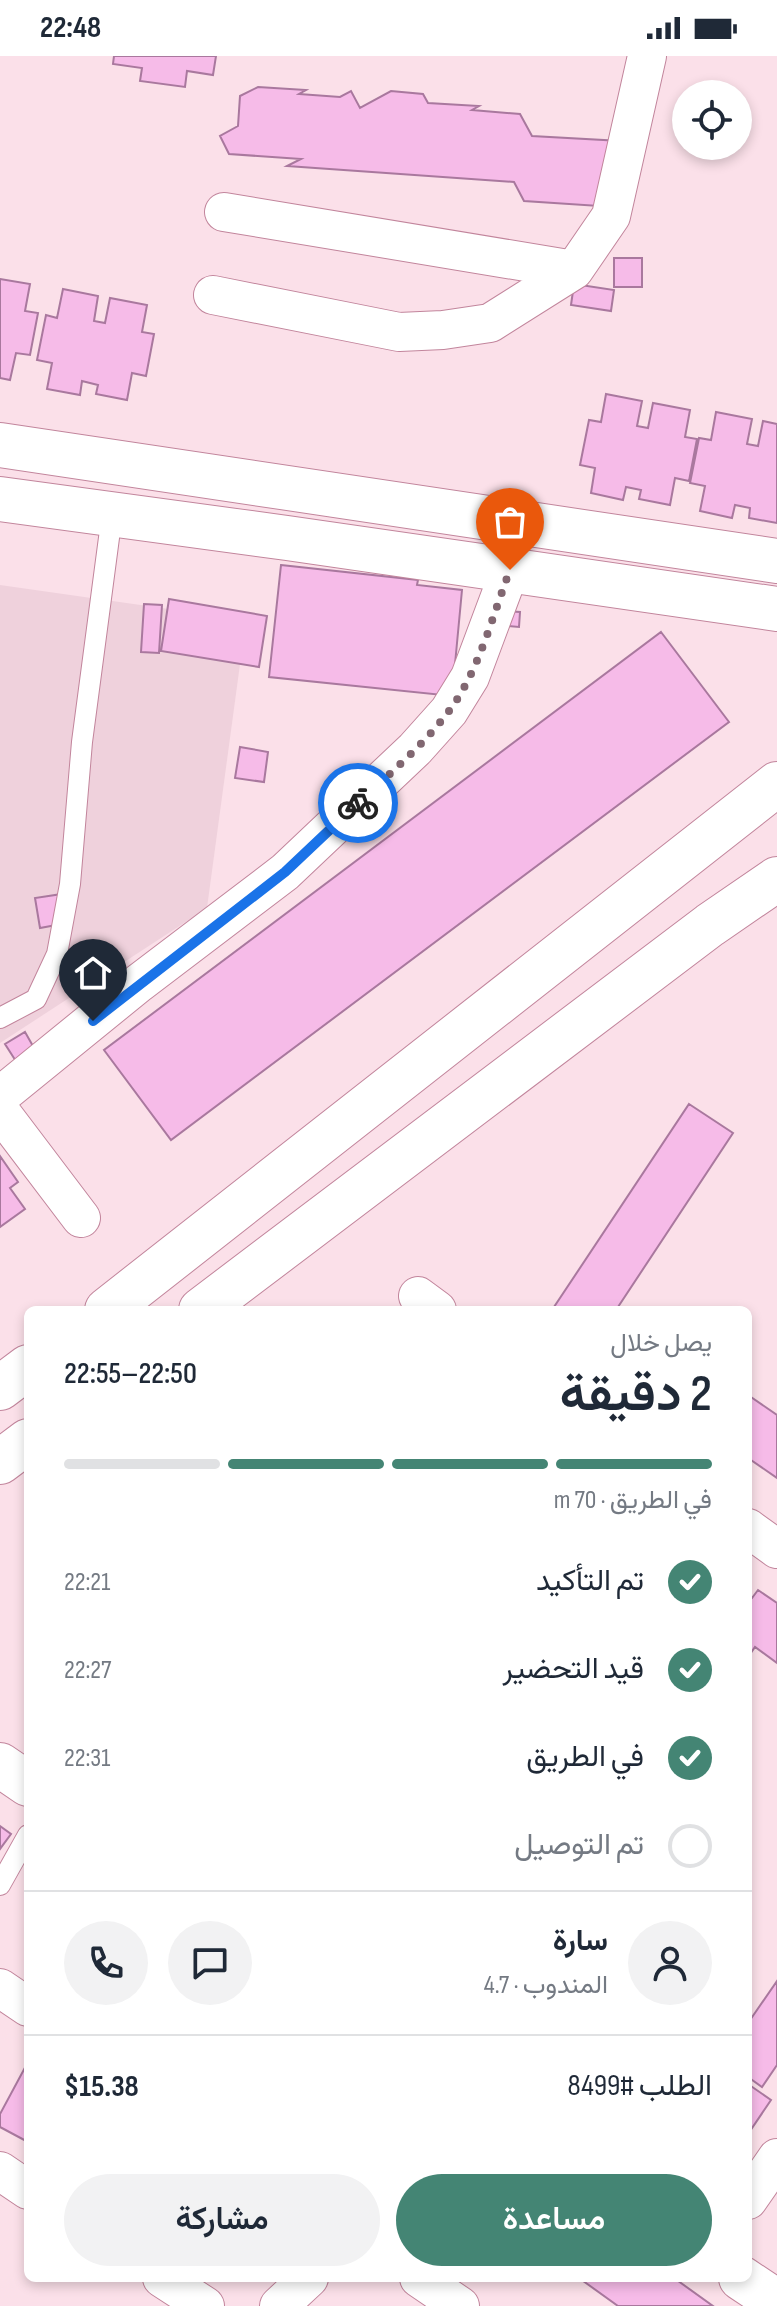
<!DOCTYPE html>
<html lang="ar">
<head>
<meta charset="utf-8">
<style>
  body { margin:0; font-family:"Sofia Sans Condensed",Vazirmatn,sans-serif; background:#f2f2f3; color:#1f2937; direction:rtl; height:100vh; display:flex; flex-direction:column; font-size:30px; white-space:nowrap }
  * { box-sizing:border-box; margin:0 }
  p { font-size:26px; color:#747a83 }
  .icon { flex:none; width:44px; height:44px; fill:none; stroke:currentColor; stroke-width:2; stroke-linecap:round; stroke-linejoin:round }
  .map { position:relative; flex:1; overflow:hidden; direction:ltr }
  .side { position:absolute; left:24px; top:1250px; width:728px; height:976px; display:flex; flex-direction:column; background:#fff; border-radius:12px; box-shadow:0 4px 12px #0003; direction:rtl }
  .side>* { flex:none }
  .tools { position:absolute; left:672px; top:24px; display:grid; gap:16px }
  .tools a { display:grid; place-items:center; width:80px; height:80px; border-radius:50%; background:#fff; box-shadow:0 4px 12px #0003; font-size:40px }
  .pin { position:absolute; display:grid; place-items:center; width:68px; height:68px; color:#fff; margin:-82px -34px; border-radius:50% 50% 50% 0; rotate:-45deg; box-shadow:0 0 8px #0007 }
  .pin .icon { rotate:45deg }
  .courier { position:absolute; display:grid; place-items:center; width:80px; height:80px; margin:-40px; border:6px solid #1a73e8; border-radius:50%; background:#fff; color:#222; box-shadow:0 2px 10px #0007 }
  .overview em { font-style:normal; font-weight:600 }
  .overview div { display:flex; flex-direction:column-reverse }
  .overview { display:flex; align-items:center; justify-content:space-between; height:136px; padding:0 40px }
  h1 { font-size:52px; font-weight:600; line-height:60px }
  .bar { display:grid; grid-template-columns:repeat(4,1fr); gap:12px 8px; align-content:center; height:96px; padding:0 40px }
  .bar i { height:10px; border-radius:6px; background:#e0e1e3 }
  .bar .on { background:#448574 }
  .bar p { grid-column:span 4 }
  .line { display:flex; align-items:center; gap:20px; padding:0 40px; border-top:2px solid #e0e1e3 }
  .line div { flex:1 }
  .round { display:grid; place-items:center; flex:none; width:84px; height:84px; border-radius:42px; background:#f2f2f3 }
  ol { padding:0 40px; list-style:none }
  li { display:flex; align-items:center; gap:24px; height:88px }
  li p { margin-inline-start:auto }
  li .icon { padding:8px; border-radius:50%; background:#448574; color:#fff; stroke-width:4 }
  li:last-child { color:#747a83 }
  li i { width:44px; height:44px; border:4px solid #e0e1e3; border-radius:50% }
  .button { display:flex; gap:16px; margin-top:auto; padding:16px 40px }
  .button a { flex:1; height:92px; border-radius:48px; background:#448574; color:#fff; font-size:32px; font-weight:600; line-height:92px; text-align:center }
  .button a+a { background:#f2f2f3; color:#1f2937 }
  .status { display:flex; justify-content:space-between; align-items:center; height:56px; padding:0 40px; background:#fff; direction:ltr }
  .status svg { height:22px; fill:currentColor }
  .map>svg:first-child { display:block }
  .built { fill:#efd1dc }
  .building { fill:#f6bbe8; stroke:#a9789e; stroke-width:2 }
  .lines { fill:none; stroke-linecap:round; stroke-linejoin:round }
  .lane-casing { stroke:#c2859c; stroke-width:22 }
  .street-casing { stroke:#c2859c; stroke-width:40 }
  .secondary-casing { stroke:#c2859c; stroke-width:46 }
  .lane { stroke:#fff; stroke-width:20 }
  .street { stroke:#fff; stroke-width:38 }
  .secondary { stroke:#fff; stroke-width:44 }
  .done { stroke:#816771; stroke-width:8; stroke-dasharray:0 14.4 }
  .route { stroke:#1a73e8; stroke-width:10 }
</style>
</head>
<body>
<div class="status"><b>22:48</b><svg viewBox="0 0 49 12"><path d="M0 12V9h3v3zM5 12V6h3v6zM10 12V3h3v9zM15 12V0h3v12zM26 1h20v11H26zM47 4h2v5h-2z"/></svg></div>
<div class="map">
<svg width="777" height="2250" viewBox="0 0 777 2250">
  <rect width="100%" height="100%" fill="#fbe0e9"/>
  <path class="built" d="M0 529 246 564 207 852 0 987Z"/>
  <path class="building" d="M114 0H216L213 19 187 15 185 31 140 25 142 12 113 8Z
    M258 31 306 34 299 38 340 41 351 35 360 52 391 35 423 38 428 47 479 50 472 54 520 58 532 80 621 85 614 151 524 145 514 126 287 110 301 103 229 98 220 80 238 70 240 40Z
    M614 202H642V231H614Z
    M0 223 30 228 25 255 38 257 30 299 16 297 10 324 0 322Z
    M574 228 614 234 611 255 571 249Z
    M63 233 98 240 94 265 105 267 110 242 147 249 142 276 154 278 146 320 132 317 127 344 96 338 98 329 82 325 80 339 47 333 52 307 37 304 46 259 57 262Z
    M606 338 642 345 637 370 648 372 653 347 690 354 685 381 697 383 689 425 675 422 670 449 639 443 641 434 626 431 623 444 591 437 595 412 580 409 589 364 601 366Z
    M716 356 752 363 747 388 758 390 763 365 777 368V467L749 462 750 452 735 449 732 462 700 455 705 430 690 427 699 382 711 384Z
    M281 509 418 524 417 529 462 534 452 640 269 621Z
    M169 543 267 560 259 611 161 595Z
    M144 548 162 549 159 597 141 596Z
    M501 555 520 556 519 571 499 569Z
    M661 576 729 666 171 1084 104 994Z
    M240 691 268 696 264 726 235 722Z
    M62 838 67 867 40 872 35 842Z
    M25 976 38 999 19 1010 5 988Z
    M689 1048 733 1077 616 1254H552Z
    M0 1100 18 1126 10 1132 25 1153 0 1171Z
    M748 1339 777 1359V1422L748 1402Z
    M758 1534 777 1547V1607L755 1591 748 1601V1540L752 1542Z
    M0 1770 11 1778 0 1793Z
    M777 1925V2009L762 2031 748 2021V1967Z
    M28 2006V2086L0 2071V2058Z
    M748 2028 771 2044 748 2078Z
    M579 2222H674L713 2250H618Z"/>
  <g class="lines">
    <g class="lane-casing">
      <path id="lane" d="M0 962 36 943 57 898 70 828 82 686 112 459
        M0 1829 28 1779"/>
    </g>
    <g class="street-casing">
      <path id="street" d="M224 156 574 214
        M213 239 399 276 443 274 490 267 574 214 611 160 647 0
        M0 1040 139 927 285 816 415 693 449 655 470 621 510 514
        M0 1055 81 1162
        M418 1240 437 1254
        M748 1472 777 1493
        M0 1932 28 1951
        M0 2115 28 2134
        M748 2144 777 2102
        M162 2222 205 2250
        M419 2222 460 2250
        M279 2250 309 2222"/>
    </g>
    <g class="secondary-casing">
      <path id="secondary" d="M0 389 777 505
        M0 443 287 482 777 553
        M107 1254 777 728
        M201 1254 710 869 777 823
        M0 1332 28 1311
        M0 1406 28 1385
        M0 1709 28 1728
        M741 2222 777 2246"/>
    </g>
    <use href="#lane" class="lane"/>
    <use href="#street" class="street"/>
    <use href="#secondary" class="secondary"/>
  </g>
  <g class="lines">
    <path class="done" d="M358 747C389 718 423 690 449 655 479 615 492 561 510 514"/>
    <path class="route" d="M93 965 285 816 358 747"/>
  </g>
</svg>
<div class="tools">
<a><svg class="icon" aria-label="locate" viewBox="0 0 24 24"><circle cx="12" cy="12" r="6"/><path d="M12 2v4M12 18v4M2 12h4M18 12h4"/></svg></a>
</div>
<div class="pin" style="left:510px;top:514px;background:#ea580c"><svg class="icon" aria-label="bag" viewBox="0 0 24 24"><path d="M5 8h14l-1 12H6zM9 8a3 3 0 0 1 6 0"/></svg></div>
<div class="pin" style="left:93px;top:965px;background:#1f2937"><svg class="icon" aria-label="home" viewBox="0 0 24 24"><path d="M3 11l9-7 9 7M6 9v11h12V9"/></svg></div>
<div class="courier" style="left:358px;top:747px"><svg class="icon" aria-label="bike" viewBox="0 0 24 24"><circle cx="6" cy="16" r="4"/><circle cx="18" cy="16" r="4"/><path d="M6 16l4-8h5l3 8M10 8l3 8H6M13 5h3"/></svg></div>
<section class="side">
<div class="overview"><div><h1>2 دقيقة</h1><p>يصل خلال</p></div><em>22:50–22:55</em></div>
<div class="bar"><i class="on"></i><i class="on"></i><i class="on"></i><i></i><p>في الطريق · 70 m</p></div>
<ol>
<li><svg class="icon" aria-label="check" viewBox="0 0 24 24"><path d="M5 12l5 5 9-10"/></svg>تم التأكيد<p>22:21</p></li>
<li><svg class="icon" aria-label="check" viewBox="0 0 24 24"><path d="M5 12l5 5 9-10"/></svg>قيد التحضير<p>22:27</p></li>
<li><svg class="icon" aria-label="check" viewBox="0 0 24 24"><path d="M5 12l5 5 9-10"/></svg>في الطريق<p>22:31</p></li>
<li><i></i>تم التوصيل</li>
</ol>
<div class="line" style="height:144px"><a class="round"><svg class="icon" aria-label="person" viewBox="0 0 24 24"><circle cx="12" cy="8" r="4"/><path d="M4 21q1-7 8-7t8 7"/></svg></a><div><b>سارة</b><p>المندوب · 4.7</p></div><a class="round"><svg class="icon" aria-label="chat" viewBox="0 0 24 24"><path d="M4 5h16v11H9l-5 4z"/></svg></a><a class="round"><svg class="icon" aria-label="phone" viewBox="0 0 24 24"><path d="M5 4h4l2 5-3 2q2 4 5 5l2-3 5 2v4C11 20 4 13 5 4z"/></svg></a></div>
<div class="line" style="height:104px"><div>الطلب #8499</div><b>$15.38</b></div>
<div class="button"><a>مساعدة</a><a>مشاركة</a></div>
</section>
</div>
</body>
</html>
